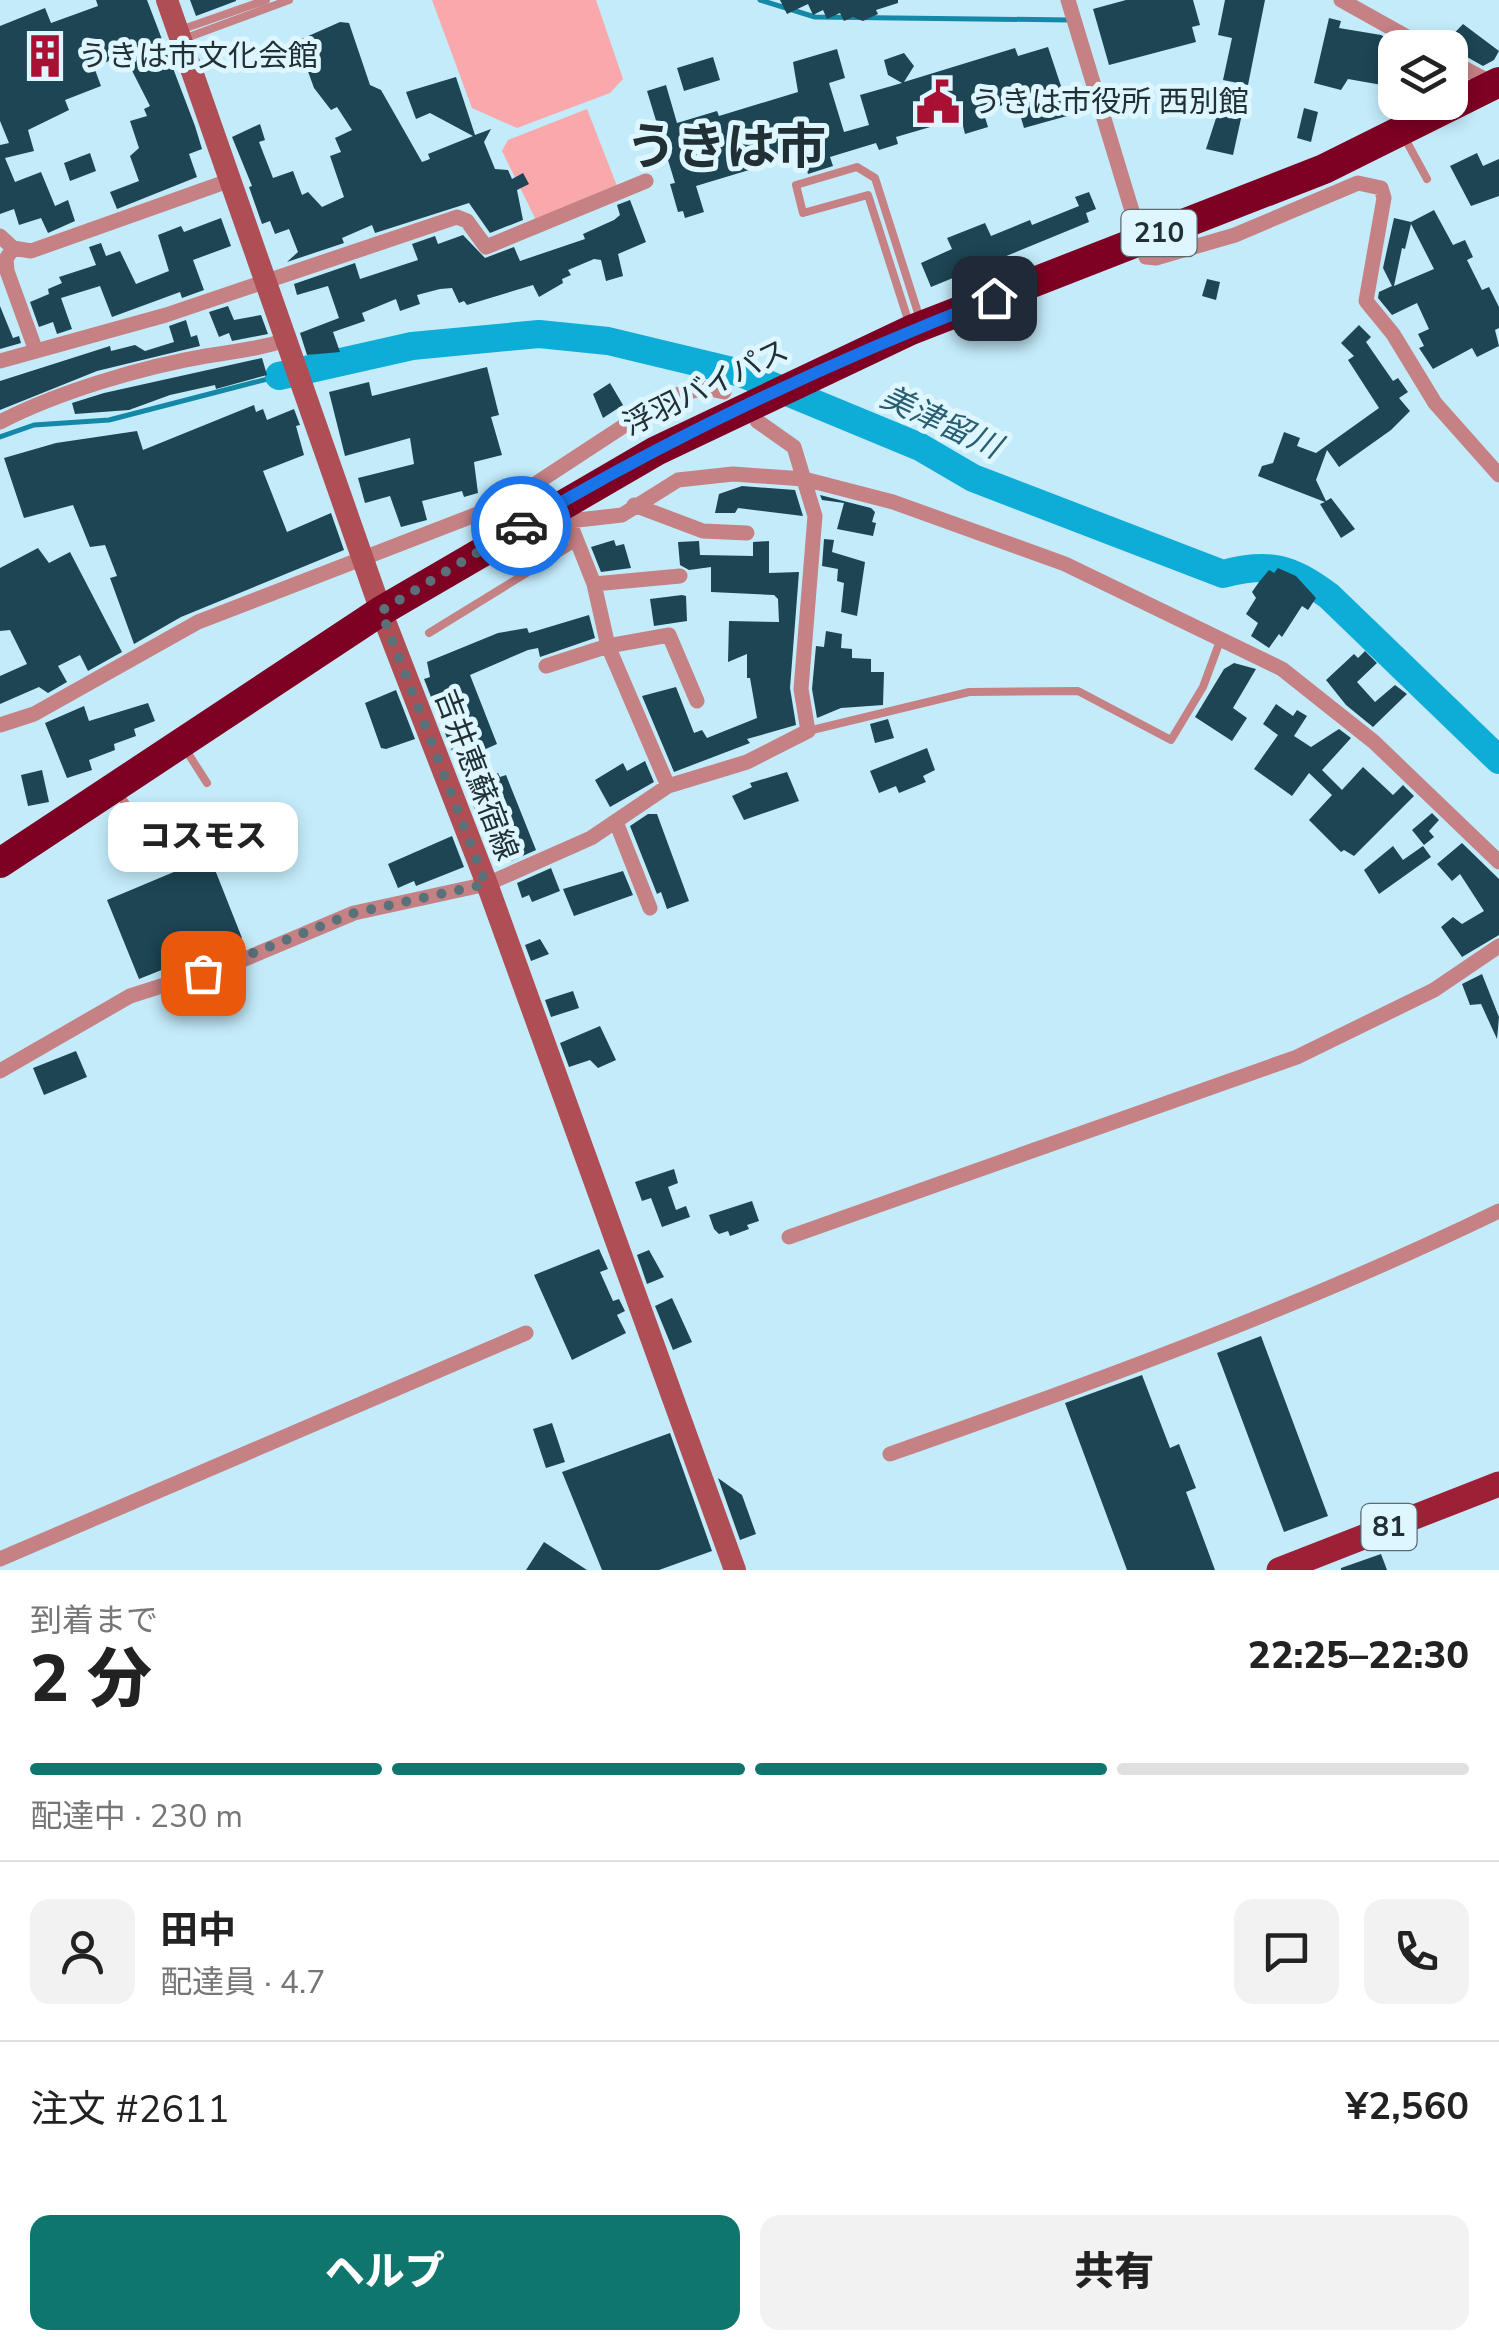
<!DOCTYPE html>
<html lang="ja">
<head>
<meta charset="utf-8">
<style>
  body { margin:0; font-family:"Nunito Sans","Noto Sans JP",sans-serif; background:#f2f2f2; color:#222; height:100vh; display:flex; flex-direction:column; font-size:38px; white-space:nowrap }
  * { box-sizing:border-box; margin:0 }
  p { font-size:32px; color:#767676 }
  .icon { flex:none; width:55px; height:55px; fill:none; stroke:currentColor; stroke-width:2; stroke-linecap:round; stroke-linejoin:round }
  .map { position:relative; height:1570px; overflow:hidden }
  .side { display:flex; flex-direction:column; background:#fff; flex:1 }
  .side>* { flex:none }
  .tools { position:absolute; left:1378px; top:30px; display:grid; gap:20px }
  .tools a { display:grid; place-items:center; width:90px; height:90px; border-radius:20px; background:#fff; box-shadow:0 5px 15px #0003; font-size:50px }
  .pin { position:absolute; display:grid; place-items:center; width:85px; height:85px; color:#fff; margin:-42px; border-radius:20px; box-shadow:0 5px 15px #0006 }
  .courier { position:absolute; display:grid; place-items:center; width:100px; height:100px; margin:-50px; border:8px solid #1a73e8; border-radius:50%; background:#fff; color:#222; box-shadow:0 2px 12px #0007 }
  .bubble { position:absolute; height:70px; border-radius:20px; background:#fff; box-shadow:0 5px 15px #0003; font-size:32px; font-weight:800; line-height:70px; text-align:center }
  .head em { font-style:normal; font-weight:800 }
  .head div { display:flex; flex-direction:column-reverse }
  .head { display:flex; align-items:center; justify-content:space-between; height:170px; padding:0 30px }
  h1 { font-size:65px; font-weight:800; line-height:75px }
  .bar { display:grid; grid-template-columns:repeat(4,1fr); gap:15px 10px; align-content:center; height:120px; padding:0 30px }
  .bar i { height:12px; border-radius:8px; background:#e0e0e0 }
  .bar .selected { background:#0f766e }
  .bar p { grid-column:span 4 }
  .line { display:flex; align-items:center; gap:25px; padding:0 30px; border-top:2px solid #e0e0e0 }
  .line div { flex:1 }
  .round { display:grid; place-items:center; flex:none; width:105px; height:105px; border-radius:20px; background:#f2f2f2 }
  .cta { display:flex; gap:20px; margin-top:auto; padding:20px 30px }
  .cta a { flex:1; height:115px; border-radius:20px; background:#0f766e; color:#fff; font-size:40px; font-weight:800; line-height:115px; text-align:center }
  .cta a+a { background:#f2f2f2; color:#222 }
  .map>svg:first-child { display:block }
  .green { fill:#f9a8ab }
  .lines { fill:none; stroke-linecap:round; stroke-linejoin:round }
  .stream { stroke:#1488a6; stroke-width:5 }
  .river { stroke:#0eadd7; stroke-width:28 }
  .building { fill:#1d4553; fill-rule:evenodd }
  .lane { stroke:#c58184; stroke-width:8 }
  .street { stroke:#c58184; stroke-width:15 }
  .secondary { stroke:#b04e56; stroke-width:22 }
  .primary { stroke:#9d2036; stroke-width:25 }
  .highway { stroke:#7e0123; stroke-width:30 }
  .done { stroke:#5a717a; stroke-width:10; stroke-dasharray:0 18 }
  .route { stroke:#1a73e8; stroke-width:12 }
  .labels { text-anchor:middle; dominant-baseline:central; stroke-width:10; stroke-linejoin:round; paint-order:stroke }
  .shield { fill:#def6ff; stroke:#5a6b72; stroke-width:2.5 }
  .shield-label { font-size:28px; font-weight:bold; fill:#213035 }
  .poi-label { font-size:30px; fill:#213035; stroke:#def6ff; text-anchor:start }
  .street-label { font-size:30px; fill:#213035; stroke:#def6ff }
  .water-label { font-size:32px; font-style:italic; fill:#295e70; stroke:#def6ff }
  .town-label { font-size:50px; font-weight:bold; fill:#213035; stroke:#def6ff }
</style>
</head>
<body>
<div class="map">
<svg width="1499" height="1570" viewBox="0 0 1499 1570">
  <rect width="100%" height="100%" fill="#c4ebfa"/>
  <path class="green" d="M432 0H596L623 79 610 93 517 128 472 108Z
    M587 109 617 186 536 220 502 151 508 140Z"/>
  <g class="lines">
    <path class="stream" d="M760 0 815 17 1069 20
      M0 437 34 425 109 420 279 376"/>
    <path class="river" d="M279 376 412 346 539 334 608 341 741 373 920 447 973 478 1223 574C1271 562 1289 567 1329 596L1499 760"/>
  </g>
  <path class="building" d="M96 0H147L195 126 202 149 189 154 197 177 117 209 110 192 139 181 130 156 139 148 130 121 147 116 144 109 150 106 124 55 94 67 101 86 65 100 69 110 28 130 34 151 5 158 15 182 41 172 55 206 68 200 75 221 48 233 41 218 19 225 14 209 0 214V145L9 143 0 121V26L45 8 51 23 98 6Z
    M190 0H236V1L196 16Z
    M780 0H898V3L876 10 878 14 863 21 853 17 844 21 840 13 827 19 823 10 813 15 808 4 787 14Z
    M1126 0H1193L1200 25 1192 27 1196 42 1109 65 1093 9Z
    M1225 0H1265L1248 85 1223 80 1232 38 1218 35Z
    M1329 18 1341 21 1339 28 1381 35 1393 42 1382 85 1348 79 1341 90 1314 83Z
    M340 22 349 23 370 85 381 90 422 162 430 159 428 154 473 136 430 113 416 119 406 92 456 77 475 135 491 129 484 142 495 169 508 170 512 179 523 173 529 184 517 190 523 220 490 233 469 203 375 233 372 225 342 238 344 243 287 262 298 252 289 229 275 234 270 221 262 224 249 187 252 186 232 137 260 124 265 140 259 142 273 178 293 171 302 195 308 192 322 207 344 197 330 156 341 152 335 138 352 130 337 107 331 110 314 88 297 41Z
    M1463 24 1499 51 1494 60 1483 66 1444 44Z
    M1048 47 1070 113 1067 116 1024 128 1016 101 983 111 988 127 965 134 961 118 896 137 898 144 879 150 876 143 830 157 833 166 808 174 802 154 696 186 704 212 685 218 683 211 678 212 670 184 675 183 647 91 666 85 677 123 717 111 719 116 798 92 793 62 837 49 845 78 829 83 844 132 869 125 860 95 902 83 888 75 884 60 904 53 914 66 904 82 1015 48 1018 56Z
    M713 57 720 80 684 91 677 68Z
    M1304 108 1318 112 1311 142 1297 138Z
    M1219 109 1242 114 1233 155 1206 149Z
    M90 153 96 171 70 181 64 163Z
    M1477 153 1483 166 1499 159V196L1471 206 1450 166Z
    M1089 192 1096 209 1086 213 1089 222 931 287 921 263 952 249 947 238 985 223 991 236 1030 220 1032 225 1079 206 1075 197Z
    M630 200 646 242 618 254 623 276 606 281 601 260 594 259 568 270 571 275 562 279 563 283 539 297 533 285 467 305 464 301 459 303 452 288 440 289 417 295 420 304 400 311 396 299 362 313 365 321 333 332 340 352 307 355 300 333 339 318 328 286 297 295 294 284 355 263 360 279 418 260 412 244 435 236 438 244 463 235 485 258 514 247 520 261 585 239 583 234 614 220 620 215 617 205Z
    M1434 210 1453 245 1465 240 1473 257 1467 260 1482 290 1489 287 1499 307V328L1495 330 1499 346 1477 357 1472 348 1433 369 1419 348 1424 346 1418 334 1429 329 1417 303 1392 315 1378 298 1379 292 1392 286 1383 268 1394 218 1411 222ZM1411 224 1434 269 1394 286 1402 248 1405 249Z
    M221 218 231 246 193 260 204 290 182 298 180 292 112 317 100 286 61 298 72 329 57 334 53 322 39 327 30 302 49 294 48 289 62 283 59 277 96 265 89 247 101 243 106 256 120 251 136 284 169 271 158 235 181 226 184 232Z
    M1207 279 1220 282 1216 300 1202 296Z
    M0 306 13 338 19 336 21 343 0 349Z
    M228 306 234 320 261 315 268 334 232 341 229 333 219 337 209 312Z
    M186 320 191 337 197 335 200 346 97 371 0 410V381L110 346 111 351 135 345 145 351 174 342 169 326Z
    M1359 325 1371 337 1366 342 1393 381 1398 378 1408 392 1399 398 1410 411 1391 430 1339 467 1327 450 1316 480 1326 501 1331 498 1355 529 1341 538 1320 504 1325 502 1258 476 1262 466 1273 463 1284 432 1300 438 1297 446 1316 453 1379 408 1348 360 1354 356 1341 343Z
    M262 358 267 375 216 389 215 385 170 395 129 410 75 414 72 403 104 393Z
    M487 367 499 415 491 417 502 455 474 462 478 493 464 497 462 491 422 501 427 520 401 527 390 496 365 503 358 478 414 464 410 438 345 456 329 392 369 382 372 396Z
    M610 383 623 405 603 418 593 394Z
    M254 405 256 412 263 409 267 420 294 409 300 425 296 426 304 455 263 471 287 532 331 513 344 550 181 617 134 644 110 578 117 576 105 545 90 547 73 505 24 518 4 458 56 443 137 431 143 450Z
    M742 486 795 490 803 516 738 508 735 513H715L719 494Z
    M820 495 871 508 875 512 872 522 876 523 873 536 837 529 844 503 822 500Z
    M824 539 834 540 832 552 865 562 857 616 841 612 844 583 837 581 838 569 822 566Z
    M614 540 616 546 624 544 631 568 601 572 591 547Z
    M699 541 700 555 753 556V542L769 541V573L799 572 790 688 796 725 747 739 750 743 674 772 642 696 676 687 694 733 702 730 707 738 757 718 750 678H747V654L728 662 729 621 779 622 778 599 774 595 711 592V567L689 570 680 565 678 542Z
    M38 548 49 563 70 552 122 652 88 671 80 655 58 666 67 682 48 693 39 687 0 704V676L27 664 10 630 0 631V568Z
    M1278 568 1296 576 1316 598 1308 610 1302 606 1282 637 1279 634 1269 648 1251 636 1258 623 1246 614 1256 598 1252 592 1259 582 1269 570 1274 573Z
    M682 595 686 596 687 621 654 626 650 599Z
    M589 615 595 638 540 657 538 648 528 650 470 675 497 744 470 756 481 781 498 773 500 777 506 775 536 850 509 862 497 861 486 838 500 832V825L490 803 475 810 424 679 430 677 427 662 498 633 527 628 529 633Z
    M826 631 842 634 841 648 852 649V658L871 659V672H884L883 705 841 708 817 718 812 689 816 646 824 647Z
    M1365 651 1377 663 1357 682 1375 702 1395 685 1407 694 1373 727 1346 705 1326 680 1354 654 1358 658Z
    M1234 663 1256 669 1233 708 1247 718 1232 741 1195 717 1224 669Z
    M396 690 415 739 386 749 381 748 365 703Z
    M148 703 155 721 134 729 136 736 114 744 115 750 89 760 92 770 67 778 45 723 84 706 89 721Z
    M1276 704 1293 716 1297 710 1307 716 1294 736 1311 747 1339 729 1351 738 1322 770 1342 790 1363 767 1393 795 1403 785 1414 796 1354 856 1344 850 1341 852 1309 820 1332 795 1309 773 1292 796 1254 769 1278 735 1263 724Z
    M888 719 894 738 875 743 870 724Z
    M927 748 935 770 923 776 926 782 899 793 896 786 879 793 870 771Z
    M645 761 654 782 610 807 595 780 623 763 627 771Z
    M42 770 49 802 28 806 21 775Z
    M787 772 799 801 744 820 732 796 752 787 750 783Z
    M1432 813 1439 820 1429 831 1434 837 1424 845 1412 830Z
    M648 814H657L689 901 667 909 661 892 657 894 630 826Z
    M452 836 464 867 416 886 414 881 398 888 388 864Z
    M1462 843 1499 879V935L1462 957 1441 927 1453 917 1462 924 1484 911 1460 874 1452 881 1437 864Z
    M1393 846 1403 860 1423 846 1431 857 1379 894 1364 870Z
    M206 847 242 938 139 979 107 900 181 869 177 859Z
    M551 868 560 891 532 902 529 895 522 898 517 883Z
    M623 871 633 895 574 916 563 889Z
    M540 939 549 954 531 961 525 945Z
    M1482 974 1499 1017 1497 1039 1481 1004 1470 1005 1462 984Z
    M573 991 579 1008 551 1017 545 1000Z
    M600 1026 616 1060 598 1068 590 1060 569 1067 560 1043Z
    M76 1051 87 1077 44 1095 33 1068Z
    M674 1169 678 1183 668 1187 676 1210 686 1206 690 1217 662 1227 651 1198 642 1201 635 1182Z
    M752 1201 759 1221 747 1225 749 1229 730 1236 728 1231 719 1234 714 1229 709 1215Z
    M599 1249 608 1269 600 1272 613 1301 619 1299 625 1311 617 1315 626 1333 572 1360 534 1275Z
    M649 1250 664 1277 647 1284 637 1255Z
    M672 1298 692 1342 673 1350 655 1306Z
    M1261 1336 1328 1516 1284 1532 1217 1353Z
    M1142 1375 1170 1448 1179 1444 1196 1488 1186 1492 1215 1570H1127L1065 1403Z
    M552 1423 565 1462 546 1468 533 1429Z
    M670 1433 712 1551 659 1570H602L562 1472Z
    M718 1478 742 1495 756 1534 740 1540Z
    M544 1542 587 1570H526Z
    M1381 1554 1387 1570H1341V1568Z"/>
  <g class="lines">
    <path class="lane" d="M183 29 266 0
      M186 38 289 0
      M1403 135 1427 179
      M910 326 868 195 803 213 796 185 857 167 875 178 920 319
      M429 633 577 542
      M808 731 969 692 1078 691 1171 740 1203 687 1220 641
      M184 747 207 783
      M118 792 140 825"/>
    <path class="street" d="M1068 0 1146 257 1156 258 1235 235 1358 183 1381 188 1384 198 1366 301 1393 334 1435 403 1499 475
      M1341 0 1427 48
      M1450 61 1492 83
      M0 236 13 248 31 251 231 180
      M13 248 6 259 7 271 36 351
      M0 361 166 315 457 217 467 221 486 247 646 181
      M0 422C58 392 142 367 206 356 236 351 260 349 289 339
      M557 505 569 521 622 515 678 480 733 474 804 479 893 502 1065 564 1282 669 1374 742 1499 862
      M634 505 703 531 747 533
      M569 521 594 584 608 646 668 786
      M594 584 680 576
      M546 666 608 646 669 635 697 701
      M0 725 34 714 198 622 506 503 668 397 705 388 724 392
      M616 822 650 908
      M0 1071 130 996 240 961 354 913 487 884 591 838 668 786 747 762 808 731 801 689 815 516 794 447 757 421
      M789 1237 1297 1057 1434 990 1499 946
      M890 1454C1096 1382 1303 1306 1499 1211
      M0 1559 526 1333"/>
    <path class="secondary" d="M167 0 381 611 487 884 735 1570"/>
    <path class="primary" d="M1279 1570 1499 1484"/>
    <path class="highway" d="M0 863 381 611 656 451 911 330 1324 169 1499 82"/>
  </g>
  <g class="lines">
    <path class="done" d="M203 973 354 913 486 884 381 611 521 526"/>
    <path class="route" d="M521 526C671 436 832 361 994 298"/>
  </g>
  <defs>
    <g id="building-bare" transform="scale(3.45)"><path d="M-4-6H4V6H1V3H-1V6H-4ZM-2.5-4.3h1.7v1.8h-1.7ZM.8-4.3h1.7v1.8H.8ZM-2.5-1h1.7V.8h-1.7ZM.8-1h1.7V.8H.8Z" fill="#a91134" stroke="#def6ff" stroke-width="2.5" paint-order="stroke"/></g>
    <g id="civic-bare" transform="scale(3.45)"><path d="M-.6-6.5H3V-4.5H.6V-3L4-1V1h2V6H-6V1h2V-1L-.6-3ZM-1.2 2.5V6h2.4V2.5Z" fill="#a91134" stroke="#def6ff" stroke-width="2.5" paint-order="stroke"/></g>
  </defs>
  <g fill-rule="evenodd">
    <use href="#building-bare" x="45" y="56"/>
    <use href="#civic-bare" x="938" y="102"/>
  </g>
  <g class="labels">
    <g class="shield">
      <rect x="1121.5" y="210" width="75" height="46" rx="8"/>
      <rect x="1361.5" y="1504" width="55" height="46" rx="8"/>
    </g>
    <g class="shield-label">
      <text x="1159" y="233">210</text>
      <text x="1389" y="1527">81</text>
    </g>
    <g class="poi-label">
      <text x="78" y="56">うきは市文化会館</text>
      <text x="971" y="102">うきは市役所 西別館</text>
    </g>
    <g class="street-label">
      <text transform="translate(706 388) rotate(-26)">浮羽バイパス</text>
      <text transform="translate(476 775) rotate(69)">吉井恵蘇宿線</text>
    </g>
    <g class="water-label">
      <text transform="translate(941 422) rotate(25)">美津留川</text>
    </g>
    <g class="town-label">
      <text x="726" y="147">うきは市</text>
    </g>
  </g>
</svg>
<div class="tools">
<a><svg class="icon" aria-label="layers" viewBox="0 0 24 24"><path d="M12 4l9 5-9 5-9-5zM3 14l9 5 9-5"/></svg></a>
</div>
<div class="pin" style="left:203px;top:973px;background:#ea580c"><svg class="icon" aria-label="bag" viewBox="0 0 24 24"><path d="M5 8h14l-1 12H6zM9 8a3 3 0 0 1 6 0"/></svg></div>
<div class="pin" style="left:994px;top:298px;background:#1f2937"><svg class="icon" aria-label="home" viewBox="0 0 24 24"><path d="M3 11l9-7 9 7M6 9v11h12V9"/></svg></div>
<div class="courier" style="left:521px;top:526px"><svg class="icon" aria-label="car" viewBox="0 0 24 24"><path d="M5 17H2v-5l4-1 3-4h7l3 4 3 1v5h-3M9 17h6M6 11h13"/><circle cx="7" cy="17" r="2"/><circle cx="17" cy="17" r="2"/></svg></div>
<div class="bubble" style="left:108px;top:802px;width:190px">コスモス</div>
</div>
<section class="side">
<div class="head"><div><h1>2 分</h1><p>到着まで</p></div><em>22:25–22:30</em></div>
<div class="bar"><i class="selected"></i><i class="selected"></i><i class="selected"></i><i></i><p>配達中 · 230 m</p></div>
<div class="line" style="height:180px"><a class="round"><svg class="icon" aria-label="person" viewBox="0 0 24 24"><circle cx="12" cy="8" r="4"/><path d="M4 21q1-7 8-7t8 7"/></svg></a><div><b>田中</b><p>配達員 · 4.7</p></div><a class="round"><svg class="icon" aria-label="chat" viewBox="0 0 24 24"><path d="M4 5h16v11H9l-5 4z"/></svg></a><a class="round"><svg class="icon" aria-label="phone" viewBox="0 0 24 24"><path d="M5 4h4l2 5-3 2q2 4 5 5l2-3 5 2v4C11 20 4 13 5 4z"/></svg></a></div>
<div class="line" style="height:130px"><div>注文 #2611</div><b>¥2,560</b></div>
<div class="cta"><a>ヘルプ</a><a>共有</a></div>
</section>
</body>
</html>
